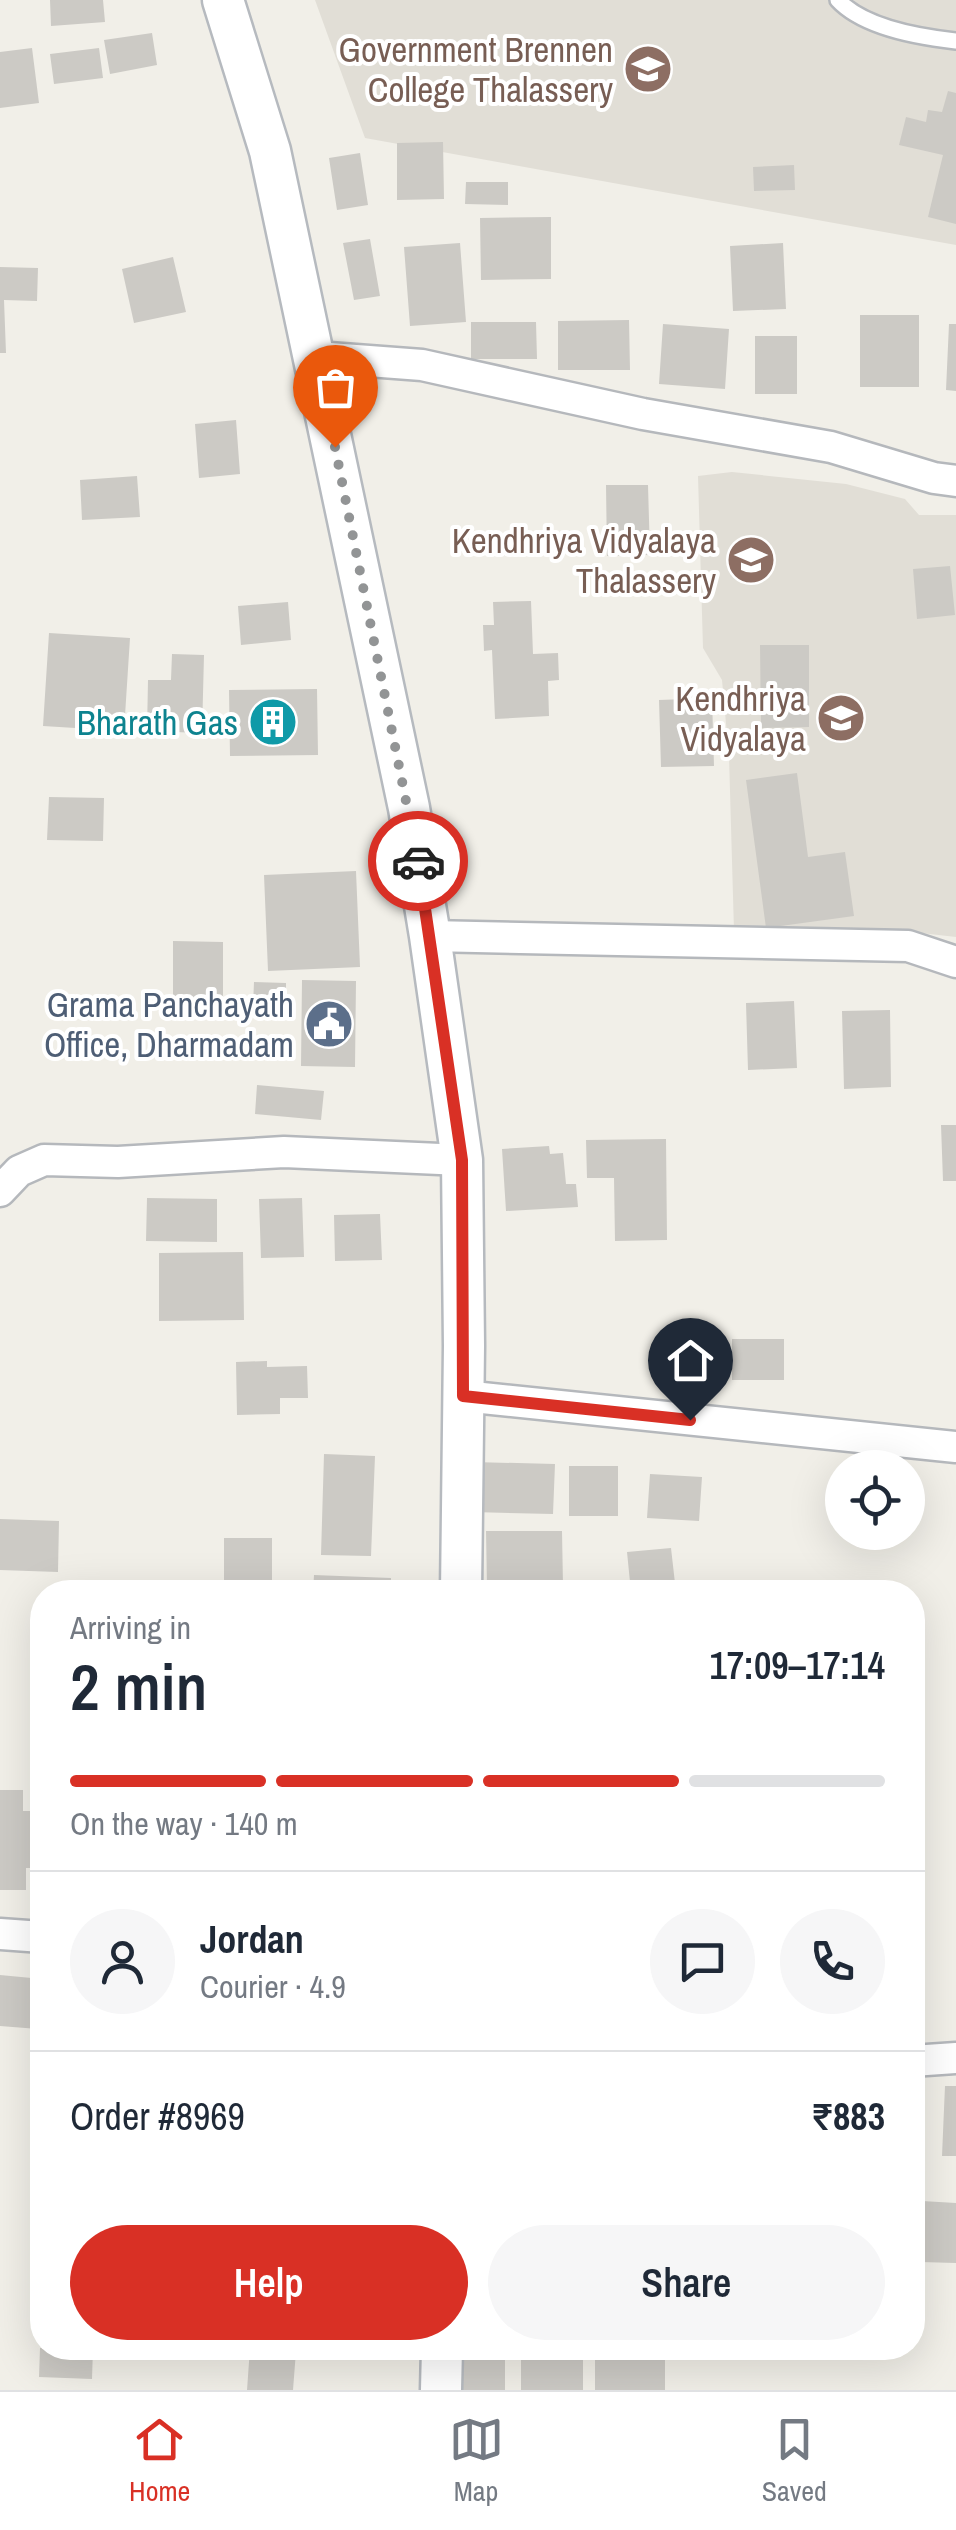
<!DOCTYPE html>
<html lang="en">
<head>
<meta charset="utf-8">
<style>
  body { margin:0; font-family:"Archivo Narrow",sans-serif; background:#f6f6f7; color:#1f2937; height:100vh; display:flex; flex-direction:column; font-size:38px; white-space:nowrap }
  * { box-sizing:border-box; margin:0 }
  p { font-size:32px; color:#747a83 }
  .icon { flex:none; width:55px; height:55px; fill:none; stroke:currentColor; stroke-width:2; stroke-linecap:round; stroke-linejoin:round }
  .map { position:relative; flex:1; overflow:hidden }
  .sheet { position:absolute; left:30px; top:1580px; width:895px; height:780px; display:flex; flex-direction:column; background:#fff; border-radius:40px; box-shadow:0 10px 40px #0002 }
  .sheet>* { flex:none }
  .buttons { position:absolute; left:825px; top:1450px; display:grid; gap:20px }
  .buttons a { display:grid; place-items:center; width:100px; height:100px; border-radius:50%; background:#fff; box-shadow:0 10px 40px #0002; font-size:50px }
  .pin { position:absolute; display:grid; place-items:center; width:85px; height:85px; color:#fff; margin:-102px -42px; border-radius:50% 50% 50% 0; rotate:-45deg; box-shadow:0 0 10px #0007 }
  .pin .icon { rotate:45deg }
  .courier { position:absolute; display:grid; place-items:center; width:100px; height:100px; margin:-50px; border:8px solid #d93025; border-radius:50%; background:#fff; color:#222; box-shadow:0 2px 12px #0007 }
  .head em { font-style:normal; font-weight:600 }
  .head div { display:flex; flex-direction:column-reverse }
  .head { display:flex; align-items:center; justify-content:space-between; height:170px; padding:0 40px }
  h1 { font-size:65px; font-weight:600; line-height:75px }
  .bar { display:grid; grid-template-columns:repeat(4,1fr); gap:15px 10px; align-content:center; height:120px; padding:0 40px }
  .bar i { height:12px; border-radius:8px; background:#e0e1e3 }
  .bar .current { background:#d93025 }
  .bar p { grid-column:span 4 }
  .line { display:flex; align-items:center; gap:25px; padding:0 40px; border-top:2px solid #e0e1e3 }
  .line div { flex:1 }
  .round { display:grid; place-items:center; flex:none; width:105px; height:105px; border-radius:52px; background:#f6f6f7 }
  .primary-button { display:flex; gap:20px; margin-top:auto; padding:20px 40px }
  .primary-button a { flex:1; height:115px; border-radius:60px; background:#d93025; color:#fff; font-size:40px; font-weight:600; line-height:115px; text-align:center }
  .primary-button a+a { background:#f6f6f7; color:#1f2937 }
  .tab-bar { display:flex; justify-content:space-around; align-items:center; height:140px; border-top:2px solid #e0e1e3; background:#fff; font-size:28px; color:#747a83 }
  .tab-bar a { display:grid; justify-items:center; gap:5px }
  .tab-bar .current { color:#d93025 }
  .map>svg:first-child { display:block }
  .education { fill:#e1ded6 }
  .building { fill:#cccac5 }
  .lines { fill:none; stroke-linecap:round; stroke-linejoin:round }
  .lane-casing { stroke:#b5b8bc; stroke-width:20 }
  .street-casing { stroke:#b5b8bc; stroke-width:35 }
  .secondary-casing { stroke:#b6babf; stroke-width:45 }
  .lane { stroke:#fff; stroke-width:15 }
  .street { stroke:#fff; stroke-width:30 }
  .secondary { stroke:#fff; stroke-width:40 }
  .done { stroke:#929495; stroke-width:10; stroke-dasharray:0 18 }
  .route { stroke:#d93025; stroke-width:12 }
  .labels { text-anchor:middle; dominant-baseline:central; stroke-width:8; stroke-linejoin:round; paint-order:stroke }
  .education-label { font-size:35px; fill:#785e54; stroke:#fff; text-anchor:end }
  .culture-label { font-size:35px; fill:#0d838f; stroke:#fff; text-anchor:end }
  .service-label { font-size:35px; fill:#4e5e75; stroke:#fff; text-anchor:end }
</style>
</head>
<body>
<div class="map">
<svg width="956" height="2390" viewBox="0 0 956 2390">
  <rect width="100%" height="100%" fill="#f1efe8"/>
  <path class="education" d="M315 0H956V245L365 138Z
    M732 472 846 484 905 499 919 515H956V937L886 929 734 931 729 756 722 680 703 648 698 476Z"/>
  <path class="building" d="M50 0H103L105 22 51 26Z
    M152 33 157 65 110 74 104 40Z
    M32 48 39 103 0 108V52Z
    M99 48 103 78 54 84 50 54Z
    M948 91 956 93V224L928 217 943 155 899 145 906 117 926 122 928 110 942 112Z
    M443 142 444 199 397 200V143Z
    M360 153 368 205 337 210 329 158Z
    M794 165 795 190 754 191 753 167Z
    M466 182H508V205L465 204Z
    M551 217V279L481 280 480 218Z
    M370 239 380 296 354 300 343 243Z
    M460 243 466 322 410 326 404 247Z
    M783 243 786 309 733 311 730 246Z
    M173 257 186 312 134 323 122 269Z
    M0 267 38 268 37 301 4 300 6 353H0Z
    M860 315H919V387H860Z
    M629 320 630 370H558V321Z
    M471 322H536L537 359H471Z
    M663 324 729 329 725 389 659 384Z
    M949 324H956V391L946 390Z
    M755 336H797V394H755Z
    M236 420 240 474 199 478 195 424Z
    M137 476 140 517 82 520 80 480Z
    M606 485H648L650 555 607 556Z
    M950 566 955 615 917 619 913 569Z
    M531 601 533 654 558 653 559 680 548 681 549 716 495 719 492 650 484 651 483 625H494L493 602Z
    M288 602 291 640 241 645 238 606Z
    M49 633 130 638 124 731 43 726Z
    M760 645H809V727L761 728Z
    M172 654 204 655 202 733 147 731 148 680H171Z
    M317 689 318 755 230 756 229 690Z
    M712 698 714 766 661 767 659 700Z
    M797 773 808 857 845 852 854 916 766 928 746 780Z
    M49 797 104 798 103 841 47 840Z
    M356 871 360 967 268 971 264 875Z
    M173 941 223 942V1012L173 1011Z
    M302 980 356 981 355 1067 301 1066Z
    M254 982 286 983V1006H253Z
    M794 1001 797 1068 748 1070 746 1003Z
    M890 1010 891 1087 844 1089 842 1011Z
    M257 1085 324 1091 321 1120 255 1114Z
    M941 1125H956V1181H943Z
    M666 1139 667 1240 615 1241 614 1178H587L586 1140Z
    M549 1146 550 1154 563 1153 566 1184H576L578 1207 506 1211 502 1149Z
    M147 1198 217 1199V1242L146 1241Z
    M302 1198 304 1257 261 1258 259 1199Z
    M380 1214 382 1260 335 1261 334 1215Z
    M243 1252 244 1320 159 1321V1253Z
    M732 1339H784V1380H732Z
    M267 1361V1367L307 1366 308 1398H280V1414L237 1415 236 1362Z
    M324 1454 375 1456 371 1556 321 1555Z
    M473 1462 555 1464 553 1514 472 1512Z
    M569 1466H618V1516H569Z
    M650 1474 702 1477 699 1521 647 1518Z
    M0 1519 59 1521 58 1572 0 1570Z
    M486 1531H562L563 1586 487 1587Z
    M224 1538H272V1592H224Z
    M671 1548 676 1592H631L627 1552Z
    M314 1575 391 1578V1592H313Z
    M0 1790H23V1811H42V1868H26V1890H0Z
    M912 1951H915L919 2005 912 2006Z
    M0 1975 42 1979 38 2029 0 2026Z
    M945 2086H956V2156H942Z
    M38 2190H42V2256H38Z
    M922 2201 956 2203V2263L920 2262Z
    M40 2348H93L92 2379 39 2377Z
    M250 2348 296 2351 293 2390H247Z
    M521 2348H583V2390H521Z
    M595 2348H665V2390H595Z
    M455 2352H505V2390H455Z"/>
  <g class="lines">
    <g class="lane-casing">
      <path id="lane" d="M838 0C864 28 919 37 956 41"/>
    </g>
    <g class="street-casing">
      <path id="street" d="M316 357 422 365 643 414 831 447 934 478 956 481
        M430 936 908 946 956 962
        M0 1191 19 1171 44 1160 118 1162 284 1152 462 1160
        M463 1396 956 1447
        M0 1934 42 1937
        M912 2061 956 2058"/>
    </g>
    <g class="secondary-casing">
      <path id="secondary" d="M223 0 270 151 409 808 430 936 462 1160 464 1346 461 1592
        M441 2390 442 2348"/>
    </g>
    <use href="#lane" class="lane"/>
    <use href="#street" class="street"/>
    <use href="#secondary" class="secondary"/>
  </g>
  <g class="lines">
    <path class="done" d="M335 447 418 861"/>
    <path class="route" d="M418 861 462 1160 463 1396 690 1420"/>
  </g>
  <defs>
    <g id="university-disc" transform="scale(2.5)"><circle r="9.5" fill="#8d6e63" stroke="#fff"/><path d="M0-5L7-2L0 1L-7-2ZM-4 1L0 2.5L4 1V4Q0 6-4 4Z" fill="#fff"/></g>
    <g id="school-disc" transform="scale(2.5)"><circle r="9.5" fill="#8d6e63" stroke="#fff"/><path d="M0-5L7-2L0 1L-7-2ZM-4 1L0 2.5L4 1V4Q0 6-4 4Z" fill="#fff"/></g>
    <g id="building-disc" transform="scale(2.5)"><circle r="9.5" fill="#0f9aa8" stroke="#fff"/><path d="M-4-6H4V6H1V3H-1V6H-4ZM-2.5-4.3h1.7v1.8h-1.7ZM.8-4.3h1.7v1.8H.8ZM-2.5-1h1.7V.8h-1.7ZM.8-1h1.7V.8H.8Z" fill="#fff"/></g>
    <g id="civic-disc" transform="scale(2.5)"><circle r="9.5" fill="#5c6f8a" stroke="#fff"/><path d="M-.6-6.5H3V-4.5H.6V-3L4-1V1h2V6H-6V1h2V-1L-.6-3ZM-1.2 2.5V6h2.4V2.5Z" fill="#fff"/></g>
  </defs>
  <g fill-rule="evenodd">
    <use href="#university-disc" x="648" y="69"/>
    <use href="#school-disc" x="751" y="560"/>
    <use href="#school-disc" x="841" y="718"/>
    <use href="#building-disc" x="273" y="722"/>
    <use href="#civic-disc" x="329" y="1024"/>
  </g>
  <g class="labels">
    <g class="education-label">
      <text x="613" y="49">Government Brennen<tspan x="613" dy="40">College Thalassery</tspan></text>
      <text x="716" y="540">Kendhriya Vidyalaya<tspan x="716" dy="40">Thalassery</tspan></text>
      <text x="806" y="698">Kendhriya<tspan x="806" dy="40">Vidyalaya</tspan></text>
    </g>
    <g class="culture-label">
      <text x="238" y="722">Bharath Gas</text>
    </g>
    <g class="service-label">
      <text x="294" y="1004">Grama Panchayath<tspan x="294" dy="40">Office, Dharmadam</tspan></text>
    </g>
  </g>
</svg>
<div class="buttons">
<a><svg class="icon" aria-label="locate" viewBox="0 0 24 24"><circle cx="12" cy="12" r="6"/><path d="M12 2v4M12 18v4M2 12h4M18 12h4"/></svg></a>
</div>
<div class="pin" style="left:335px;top:447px;background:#ea580c"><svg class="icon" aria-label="bag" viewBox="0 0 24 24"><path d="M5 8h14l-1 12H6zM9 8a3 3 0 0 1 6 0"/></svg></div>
<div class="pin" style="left:690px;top:1420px;background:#1f2937"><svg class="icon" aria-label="home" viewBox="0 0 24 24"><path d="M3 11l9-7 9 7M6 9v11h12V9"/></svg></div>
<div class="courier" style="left:418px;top:861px"><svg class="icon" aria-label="car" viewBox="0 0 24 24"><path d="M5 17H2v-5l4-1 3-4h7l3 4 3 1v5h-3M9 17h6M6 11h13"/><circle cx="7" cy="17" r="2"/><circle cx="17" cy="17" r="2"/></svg></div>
<section class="sheet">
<div class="head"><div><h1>2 min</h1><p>Arriving in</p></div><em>17:09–17:14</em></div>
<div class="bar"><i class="current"></i><i class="current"></i><i class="current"></i><i></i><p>On the way · 140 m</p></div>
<div class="line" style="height:180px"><a class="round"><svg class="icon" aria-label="person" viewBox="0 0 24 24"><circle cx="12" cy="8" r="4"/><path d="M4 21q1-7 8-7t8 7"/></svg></a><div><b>Jordan</b><p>Courier · 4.9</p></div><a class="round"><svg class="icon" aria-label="chat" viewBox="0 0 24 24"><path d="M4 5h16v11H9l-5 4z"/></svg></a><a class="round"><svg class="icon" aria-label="phone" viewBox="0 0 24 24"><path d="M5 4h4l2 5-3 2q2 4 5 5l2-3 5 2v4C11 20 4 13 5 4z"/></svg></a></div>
<div class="line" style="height:130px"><div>Order #8969</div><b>₹883</b></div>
<div class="primary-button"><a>Help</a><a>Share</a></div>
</section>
</div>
<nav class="tab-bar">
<a class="current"><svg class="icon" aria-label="home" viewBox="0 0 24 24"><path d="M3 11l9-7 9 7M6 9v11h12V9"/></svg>Home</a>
<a><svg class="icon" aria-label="map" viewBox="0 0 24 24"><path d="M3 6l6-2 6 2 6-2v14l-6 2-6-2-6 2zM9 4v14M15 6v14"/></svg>Map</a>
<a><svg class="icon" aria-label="saved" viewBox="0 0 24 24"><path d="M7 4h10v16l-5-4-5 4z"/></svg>Saved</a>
</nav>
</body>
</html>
